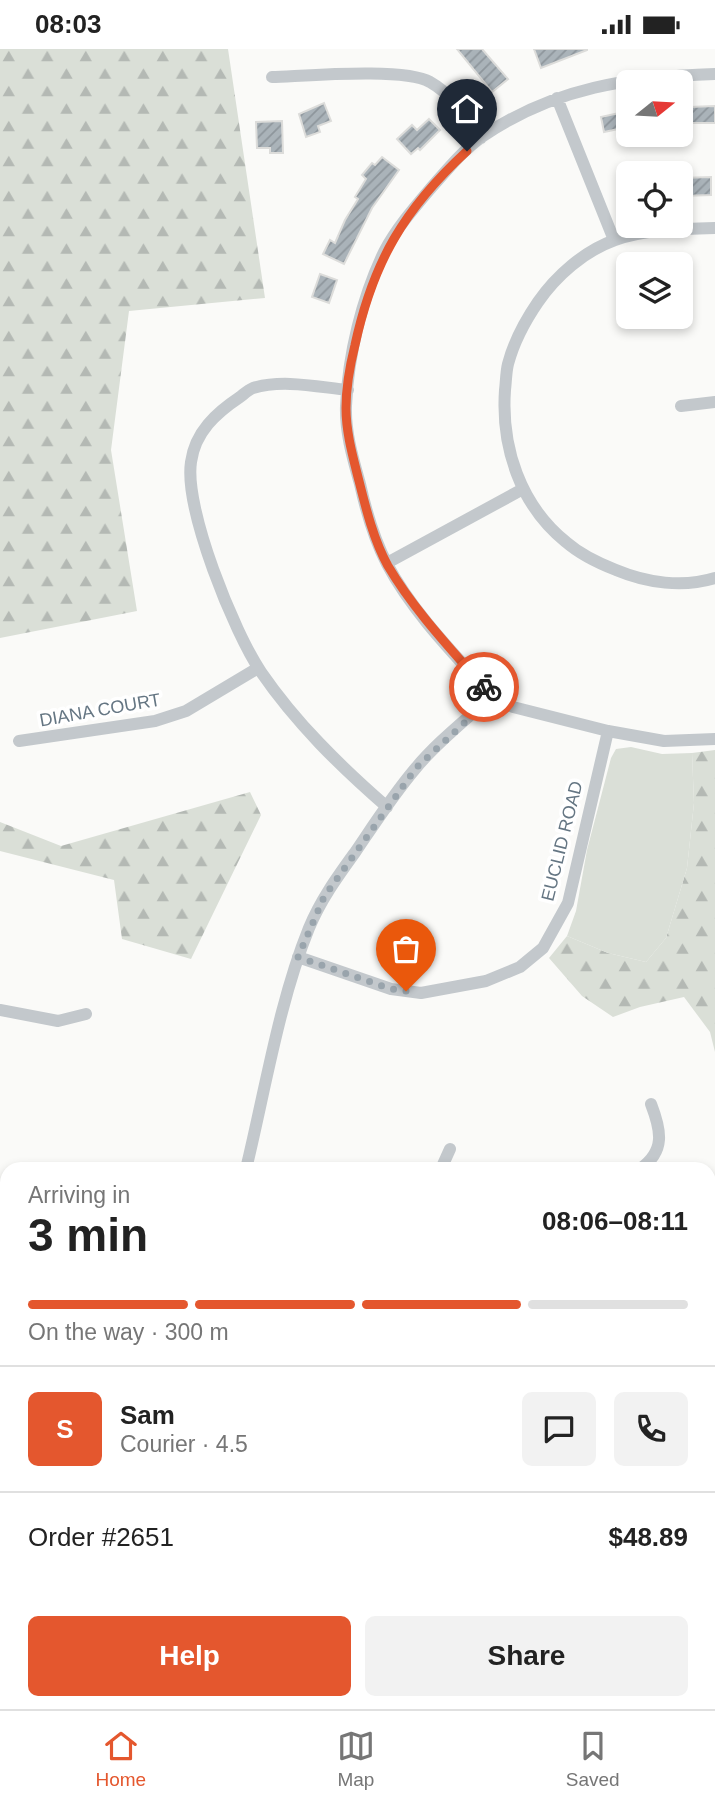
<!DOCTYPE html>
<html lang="en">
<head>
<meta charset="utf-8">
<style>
  body { margin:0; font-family:Arial,sans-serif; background:#f2f2f2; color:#222; height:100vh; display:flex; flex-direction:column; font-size:26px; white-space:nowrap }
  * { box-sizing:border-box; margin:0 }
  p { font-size:23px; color:#767676 }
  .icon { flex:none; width:38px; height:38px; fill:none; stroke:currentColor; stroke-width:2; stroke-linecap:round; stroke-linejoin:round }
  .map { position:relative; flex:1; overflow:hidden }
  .sheet { position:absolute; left:0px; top:1113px; width:716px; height:548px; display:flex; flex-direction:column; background:#fff; border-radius:21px 21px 0 0; box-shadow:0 4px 10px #0003 }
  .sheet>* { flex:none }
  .needle { width:46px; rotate:72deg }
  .buttons { position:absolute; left:616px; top:21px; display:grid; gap:14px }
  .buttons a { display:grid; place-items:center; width:77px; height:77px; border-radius:10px; background:#fff; box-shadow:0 4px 10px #0003; font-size:35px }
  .pin { position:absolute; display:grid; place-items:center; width:60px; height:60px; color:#fff; margin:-72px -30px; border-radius:50% 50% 50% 0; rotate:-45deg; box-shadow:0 0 7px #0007 }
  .pin .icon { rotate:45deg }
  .courier { position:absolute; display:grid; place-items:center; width:70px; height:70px; margin:-35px; border:5px solid #e4572e; border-radius:50%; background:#fff; color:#222; box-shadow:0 2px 9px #0007 }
  .head em { font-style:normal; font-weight:800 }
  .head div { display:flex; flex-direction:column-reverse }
  .head { display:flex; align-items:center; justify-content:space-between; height:119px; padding:0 28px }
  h1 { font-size:46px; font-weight:800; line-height:52px }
  .bar { display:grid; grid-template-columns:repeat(4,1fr); gap:10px 7px; align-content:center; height:84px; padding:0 28px }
  .bar i { height:9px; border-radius:5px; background:#e0e0e0 }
  .bar .selected { background:#e4572e }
  .bar p { grid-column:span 4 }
  .line { display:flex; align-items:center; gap:18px; padding:0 28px; border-top:2px solid #e0e0e0 }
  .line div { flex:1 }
  .round { display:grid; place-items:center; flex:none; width:74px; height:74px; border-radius:10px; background:#f2f2f2 }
  .action { display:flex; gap:14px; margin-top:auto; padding:14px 28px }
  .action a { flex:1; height:80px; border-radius:10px; background:#e4572e; color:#fff; font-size:28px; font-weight:800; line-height:80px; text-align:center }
  .action a+a { background:#f2f2f2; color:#222 }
  .status { display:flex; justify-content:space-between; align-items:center; height:49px; padding:0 35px; background:#fff; direction:ltr }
  .status svg { height:19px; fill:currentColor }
  .tab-bar { display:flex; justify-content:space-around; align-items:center; height:98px; border-top:2px solid #e0e0e0; background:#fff; font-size:19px; color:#767676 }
  .tab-bar a { display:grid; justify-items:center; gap:4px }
  .tab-bar .selected { color:#e4572e }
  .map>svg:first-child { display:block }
  .forest { fill:url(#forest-firs) }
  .park { fill:#dadfd7 }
  .building { fill:url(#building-hatch); stroke:#dcdcda; stroke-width:2 }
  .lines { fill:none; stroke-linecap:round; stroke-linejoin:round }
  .lane { stroke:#c3c8cc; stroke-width:6 }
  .street { stroke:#c3c8cc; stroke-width:12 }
  .done { stroke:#99a4ac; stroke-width:7; stroke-dasharray:0 12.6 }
  .route { stroke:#e4572e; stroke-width:9 }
  .labels { text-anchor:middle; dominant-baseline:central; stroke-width:7; stroke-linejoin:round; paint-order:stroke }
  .street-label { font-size:18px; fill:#657683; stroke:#fff }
</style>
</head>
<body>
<div class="status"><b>08:03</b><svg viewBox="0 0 49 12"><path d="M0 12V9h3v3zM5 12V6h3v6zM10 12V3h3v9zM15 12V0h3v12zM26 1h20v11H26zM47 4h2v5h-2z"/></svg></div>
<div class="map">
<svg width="715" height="1660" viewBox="0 0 715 1660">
  <defs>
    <pattern id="forest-firs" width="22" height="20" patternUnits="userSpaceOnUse" patternTransform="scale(1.75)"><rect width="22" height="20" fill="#dadfd7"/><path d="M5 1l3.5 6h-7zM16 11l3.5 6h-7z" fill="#b4b9b4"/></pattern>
    <pattern id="building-hatch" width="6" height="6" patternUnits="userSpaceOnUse" patternTransform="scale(1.75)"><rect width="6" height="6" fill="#aab3b9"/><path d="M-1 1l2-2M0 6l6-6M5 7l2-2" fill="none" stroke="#8e969c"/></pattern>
  </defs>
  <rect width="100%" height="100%" fill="#fafaf8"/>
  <path class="forest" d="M0 0H228L265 249 129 262 111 401 137 562 0 589Z
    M715 701V1003L710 983 684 948 640 958 613 968 582 947 549 909 567 887 608 904 646 913 666 889 687 819 694 754 692 704Z
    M250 743 261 766 191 910 122 890 114 831 0 802V773L61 797Z
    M715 1161V1660H87L83 1654H709V1165Z
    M0 1187 7 1188V1543L0 1532Z"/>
  <path class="park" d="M631 698 662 705 692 704 694 754 687 819 666 889 646 913 608 904 567 887 576 862 587 801 611 709 616 700Z
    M715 1226V1660H524L523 1654H709V1229Z"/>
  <path class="building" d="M457 0H482L508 30 492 43Z
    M534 0H587V1L541 19Z
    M324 54 331 72 318 77 320 83 306 88 299 65Z
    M715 57V74H691L690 58Z
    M628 62V78L604 83 601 68Z
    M429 70 440 81 420 101 418 99 411 105 397 90 412 76 417 81Z
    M282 72 283 104H270V99H257L256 73Z
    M382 108 399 121 372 159 344 215 323 205 330 191 335 194 345 171 358 150 355 148 366 130 362 126 372 114 375 116Z
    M711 128V146L681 147V129Z
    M320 225 337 231 329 254 312 248Z"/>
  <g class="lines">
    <path class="lane" d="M709 1278H715"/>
    <path class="street" d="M272 28C304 27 405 18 430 33 453 46 466 68 481 89
      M557 49 614 191
      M715 179C681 180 648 180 615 191 584 202 556 227 538 253 525 272 514 292 508 315 506 323 506 333 505 341 501 398 520 456 566 493 581 506 598 514 616 521 647 534 683 539 715 529
      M348 341C318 338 283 330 253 339 248 341 244 345 240 348 216 364 195 383 191 413 184 460 234 583 261 623 296 674 340 717 387 758
      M681 357 715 353
      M387 514 523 440
      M492 647C455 606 413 564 387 515 374 490 366 462 360 435 353 410 345 383 346 357 348 306 362 249 384 203 396 180 414 159 431 139 447 121 463 101 483 87 556 38 629 28 715 25
      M19 692 155 672 186 662 258 619
      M298 908 391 940 421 944 486 932 520 918 543 899 568 854 608 682
      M0 961 58 972 86 965
      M246 1120C265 1042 279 953 309 879 321 850 338 827 356 802 375 774 393 746 415 720 437 693 466 671 492 647L513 658 608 682 664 692 715 690
      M441 1120 450 1100
      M640 1120C666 1102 661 1081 651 1055
      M0 1184 7 1186"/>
  </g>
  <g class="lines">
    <path class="done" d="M406 942 391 940 298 908 324 848 416 719 492 648 484 638"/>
    <path class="route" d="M467 102C404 160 373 213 355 296 350 316 346 338 346 359 346 384 353 408 359 432 366 460 374 492 388 517 414 561 450 599 484 638"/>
  </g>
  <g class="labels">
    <g class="street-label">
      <text transform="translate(100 661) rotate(-10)">DIANA COURT</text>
      <text transform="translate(562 792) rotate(-76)">EUCLID ROAD</text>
    </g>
  </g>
</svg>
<div class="buttons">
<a><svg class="needle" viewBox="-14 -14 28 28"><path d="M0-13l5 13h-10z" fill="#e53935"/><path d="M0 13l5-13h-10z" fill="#767676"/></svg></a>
<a><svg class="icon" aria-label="locate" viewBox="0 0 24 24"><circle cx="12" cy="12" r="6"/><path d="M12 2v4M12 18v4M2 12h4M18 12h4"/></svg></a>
<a><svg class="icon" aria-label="layers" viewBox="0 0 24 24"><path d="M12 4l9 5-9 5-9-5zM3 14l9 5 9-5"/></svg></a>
</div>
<div class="pin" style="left:406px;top:942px;background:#ea580c"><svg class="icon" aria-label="bag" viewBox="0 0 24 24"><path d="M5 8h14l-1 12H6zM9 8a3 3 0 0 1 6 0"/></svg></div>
<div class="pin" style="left:467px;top:102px;background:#1f2937"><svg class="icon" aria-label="home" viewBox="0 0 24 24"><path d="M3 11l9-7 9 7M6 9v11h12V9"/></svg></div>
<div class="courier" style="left:484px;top:638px"><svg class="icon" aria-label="bike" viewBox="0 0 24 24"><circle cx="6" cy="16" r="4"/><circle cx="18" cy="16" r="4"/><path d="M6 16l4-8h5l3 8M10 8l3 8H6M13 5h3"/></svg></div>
<section class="sheet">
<div class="head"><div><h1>3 min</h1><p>Arriving in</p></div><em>08:06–08:11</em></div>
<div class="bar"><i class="selected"></i><i class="selected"></i><i class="selected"></i><i></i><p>On the way · 300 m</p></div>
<div class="line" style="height:126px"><b class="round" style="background:#e4572e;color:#fff">S</b><div><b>Sam</b><p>Courier · 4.5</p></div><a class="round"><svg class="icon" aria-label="chat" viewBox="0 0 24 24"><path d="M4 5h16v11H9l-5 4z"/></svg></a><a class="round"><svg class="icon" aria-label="phone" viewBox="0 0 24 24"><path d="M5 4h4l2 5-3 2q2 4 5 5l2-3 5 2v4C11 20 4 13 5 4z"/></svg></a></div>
<div class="line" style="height:91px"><div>Order #2651</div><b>$48.89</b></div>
<div class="action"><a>Help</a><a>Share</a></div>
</section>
</div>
<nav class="tab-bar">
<a class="selected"><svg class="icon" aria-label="home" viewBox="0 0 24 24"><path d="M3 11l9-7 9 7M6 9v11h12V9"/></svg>Home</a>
<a><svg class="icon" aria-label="map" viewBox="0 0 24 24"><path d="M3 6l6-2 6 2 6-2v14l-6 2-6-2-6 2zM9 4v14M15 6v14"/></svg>Map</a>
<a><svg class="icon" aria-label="saved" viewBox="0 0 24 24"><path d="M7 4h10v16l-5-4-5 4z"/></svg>Saved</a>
</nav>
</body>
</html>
